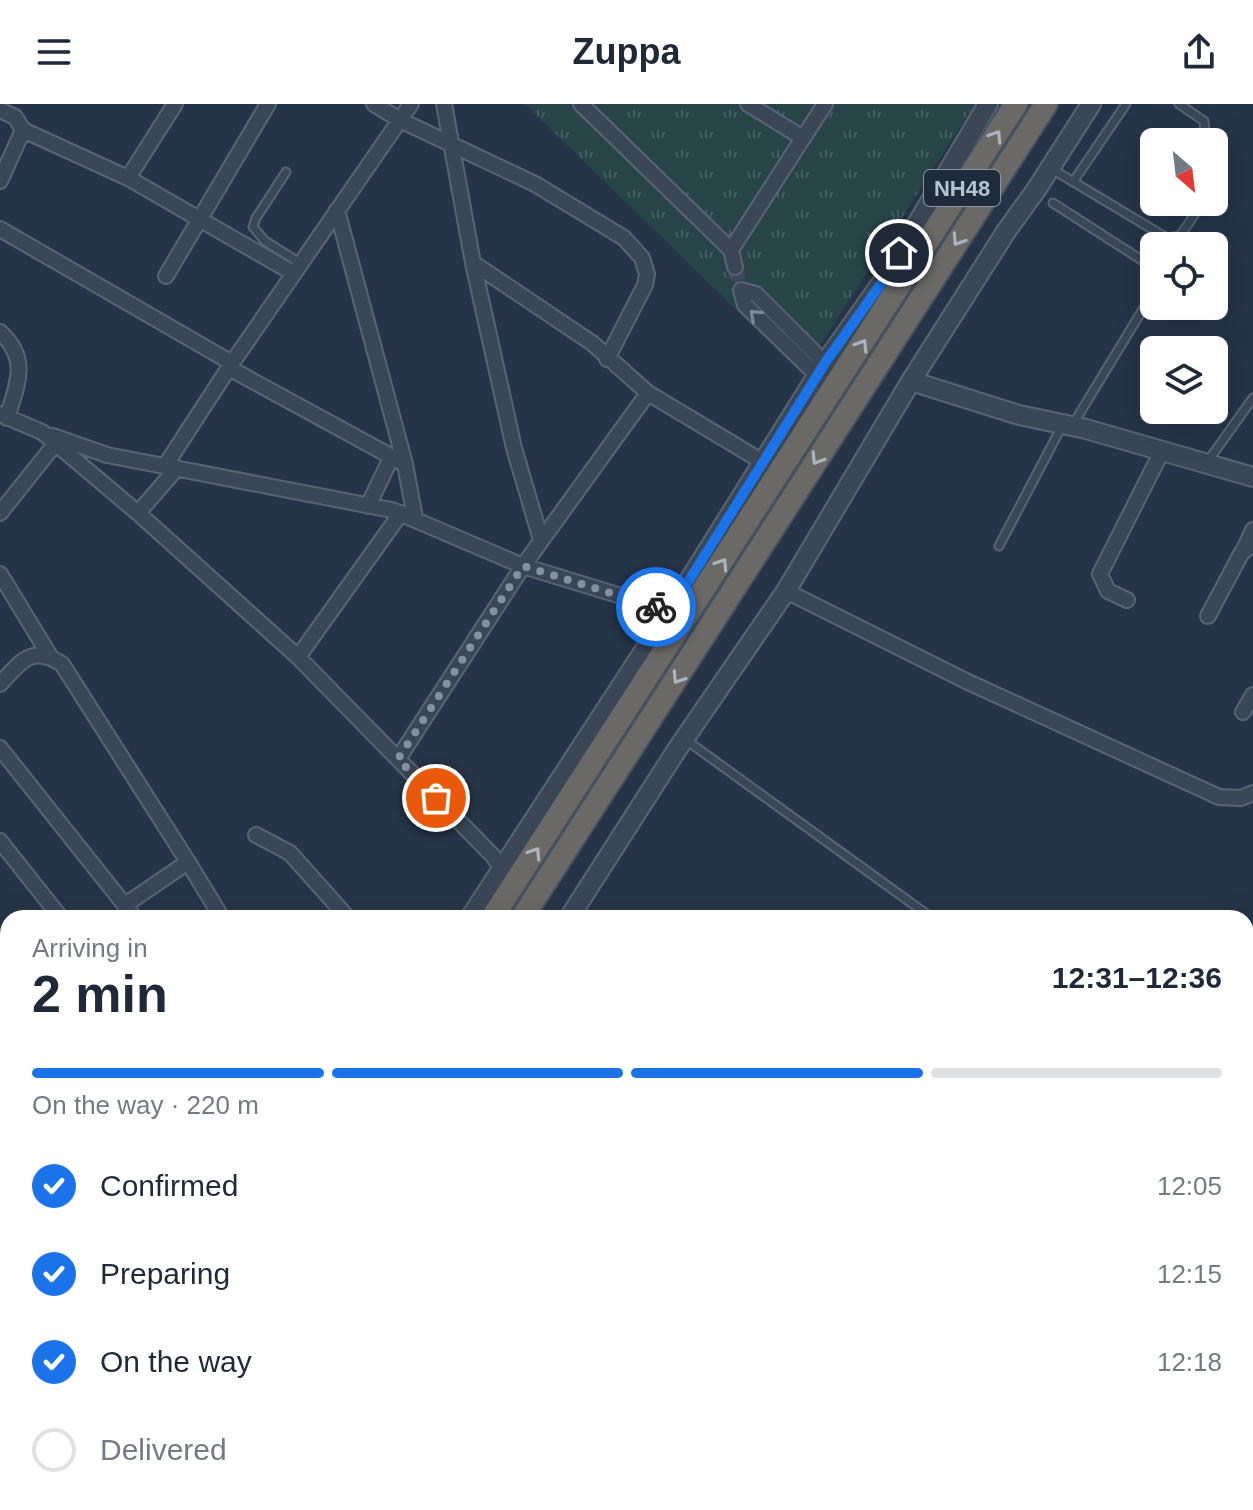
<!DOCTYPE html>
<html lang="en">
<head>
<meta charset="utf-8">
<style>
  body { margin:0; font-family:Arial,sans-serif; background:#f6f6f7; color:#1f2937; height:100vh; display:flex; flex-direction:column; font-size:30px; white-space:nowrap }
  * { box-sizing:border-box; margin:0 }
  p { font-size:26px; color:#747a83 }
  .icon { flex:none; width:44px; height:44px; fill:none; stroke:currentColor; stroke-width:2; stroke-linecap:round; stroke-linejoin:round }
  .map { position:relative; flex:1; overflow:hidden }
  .side { position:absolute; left:0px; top:806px; width:1254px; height:600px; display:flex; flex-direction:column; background:#fff; border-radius:24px 24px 0 0; box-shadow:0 8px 32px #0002 }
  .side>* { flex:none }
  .needle { width:52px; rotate:152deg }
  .fabs { position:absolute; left:1140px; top:24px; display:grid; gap:16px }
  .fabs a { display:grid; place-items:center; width:88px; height:88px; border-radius:12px; background:#fff; box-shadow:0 8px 32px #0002; font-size:40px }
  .pin { position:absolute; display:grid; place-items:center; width:68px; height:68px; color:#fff; margin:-34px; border:4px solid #fff; border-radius:50%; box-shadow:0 2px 8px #0007 }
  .courier { position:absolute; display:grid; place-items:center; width:80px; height:80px; margin:-40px; border:6px solid #1a73e8; border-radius:50%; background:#fff; color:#222; box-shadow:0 2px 10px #0007 }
  .summary em { font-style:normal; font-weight:800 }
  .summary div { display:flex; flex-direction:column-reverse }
  .summary { display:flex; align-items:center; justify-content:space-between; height:136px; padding:0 32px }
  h1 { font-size:52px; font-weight:800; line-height:60px }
  .bar { display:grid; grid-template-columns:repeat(4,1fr); gap:12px 8px; align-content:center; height:96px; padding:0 32px }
  .bar i { height:10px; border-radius:6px; background:#e0e1e3 }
  .bar .selected { background:#1a73e8 }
  .bar p { grid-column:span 4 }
  ol { padding:0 32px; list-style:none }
  li { display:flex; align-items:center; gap:24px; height:88px }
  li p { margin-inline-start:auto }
  li .icon { padding:8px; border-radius:50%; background:#1a73e8; color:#fff; stroke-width:4 }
  li:last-child { color:#747a83 }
  li i { width:44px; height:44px; border:4px solid #e0e1e3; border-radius:50% }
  header { display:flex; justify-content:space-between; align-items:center; height:104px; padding:0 32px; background:#fff; font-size:36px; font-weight:800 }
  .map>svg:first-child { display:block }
  .grass { fill:url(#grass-tufts) }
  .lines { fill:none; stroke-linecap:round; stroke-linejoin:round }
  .minor-tunnel { stroke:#3b495b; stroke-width:14; stroke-dasharray:14 7; stroke-linecap:butt }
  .service-casing { stroke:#586473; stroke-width:11 }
  .minor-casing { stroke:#586473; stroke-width:18 }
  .tertiary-casing { stroke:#586473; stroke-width:22 }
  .trunk-casing { stroke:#445160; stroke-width:26 }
  .service { stroke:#3a4656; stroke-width:7 }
  .minor { stroke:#3a4656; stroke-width:14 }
  .tertiary { stroke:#3a4656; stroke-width:18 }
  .trunk { stroke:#6a6966; stroke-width:22 }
  .oneway { stroke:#acb4bf }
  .oneway2 { stroke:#7f8a99 }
  .done { stroke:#85909f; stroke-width:8; stroke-dasharray:0 14.4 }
  .route { stroke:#1a73e8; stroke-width:10 }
  .labels { text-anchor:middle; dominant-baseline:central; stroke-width:7; stroke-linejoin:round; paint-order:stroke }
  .shield { fill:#1e2b3b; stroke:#8a94a3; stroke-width:2 }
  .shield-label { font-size:22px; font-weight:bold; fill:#b8c1cf }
</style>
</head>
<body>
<header><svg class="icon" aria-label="menu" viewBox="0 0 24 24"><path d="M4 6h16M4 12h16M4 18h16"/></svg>Zuppa<svg class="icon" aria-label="share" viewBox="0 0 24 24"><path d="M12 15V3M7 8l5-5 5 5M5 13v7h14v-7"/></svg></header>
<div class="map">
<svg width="1253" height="1406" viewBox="0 0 1253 1406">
  <defs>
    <pattern id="grass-tufts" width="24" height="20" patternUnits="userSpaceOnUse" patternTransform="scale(2)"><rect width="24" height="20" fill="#274447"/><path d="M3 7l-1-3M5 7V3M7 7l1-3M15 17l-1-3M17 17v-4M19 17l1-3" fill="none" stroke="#445d60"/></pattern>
  </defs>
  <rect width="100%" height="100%" fill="#253447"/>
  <path class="grass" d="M525 0H975L802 270Z"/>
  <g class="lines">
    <path class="minor-tunnel" d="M735 163 741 186"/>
    <g class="service-casing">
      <path id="service" d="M1179 0 1204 17 1205 29 1200 38
        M1214 64 1218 68V75L1214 82
        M1052 65 1167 134 1180 132 1203 98
        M286 68 256 114 253 123 265 137 300 159
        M1073 78 1126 0
        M1053 99 1154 164
        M1072 322 1154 187
        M1208 357 1253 294
        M999 442 1062 322
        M686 636 932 814
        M0 1075 8 1080
        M0 1156 8 1143"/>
    </g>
    <g class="minor-casing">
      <path id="minor" d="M374 0 400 16 535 80 624 134 642 154 647 170 645 181 607 255
        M444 0 473 159 514 344 541 436
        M581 0 731 146 735 163
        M0 6 15 13 23 26 0 77
        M23 26 128 74 293 169
        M803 34 825 0
        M128 74 175 0
        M337 106 405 360 415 414
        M0 125 232 259
        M731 146 803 34 748 0
        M473 159 592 239 648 289 763 358
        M166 172 268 0
        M0 228C30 255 17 281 7 314
        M229 264 405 360
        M817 271 745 201 741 186 756 190 825 259
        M0 310 42 328 138 409 298 553 493 752 502 765
        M53 332 107 351 392 406 523 462 670 507
        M165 362 232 259 411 0
        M368 402 391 354
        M0 409 55 340
        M138 409 177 364
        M1243 448 1253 426
        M0 470 50 552
        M786 487 966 577 1219 693 1241 694 1253 689
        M1127 496 1108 487 1100 470 1162 347
        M1208 512 1242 448 1253 440
        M298 553 401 409
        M0 580C21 558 31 540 62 560L188 758 125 801
        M1243 608 1253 591
        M0 644 135 814
        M398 655 523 462 648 289
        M256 731 290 749 348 814
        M0 737 61 814
        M188 758 222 814
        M0 848 8 856
        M860 1398 864 1406
        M959 1398 971 1406
        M817 1406 842 1398"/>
    </g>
    <g class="tertiary-casing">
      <path id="tertiary" d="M911 277 1019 311 1086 325 1253 373
        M470 814 670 507 825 259 885 174 988 0
        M569 814 678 644 786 487 911 277 1007 126 1036 86 1091 0
        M92 1406 97 1398
        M190 1406 195 1398"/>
    </g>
    <g class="trunk-casing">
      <path id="trunk" d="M492 814 1016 0
        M522 814 1046 0
        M116 1406 121 1398
        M141 1406 146 1398"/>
    </g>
    <use href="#service" class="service"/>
    <use href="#minor" class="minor"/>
    <use href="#tertiary" class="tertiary"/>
    <use href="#trunk" class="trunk"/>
  </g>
  <defs><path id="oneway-chevron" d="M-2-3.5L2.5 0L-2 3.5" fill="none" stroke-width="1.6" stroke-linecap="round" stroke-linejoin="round" transform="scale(2)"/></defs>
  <g class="oneway">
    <use href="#oneway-chevron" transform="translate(996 32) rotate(-57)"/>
    <use href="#oneway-chevron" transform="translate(958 136) rotate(123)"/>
    <use href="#oneway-chevron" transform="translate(862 241) rotate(-58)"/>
    <use href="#oneway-chevron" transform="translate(817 355) rotate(122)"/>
    <use href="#oneway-chevron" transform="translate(722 460) rotate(-57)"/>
    <use href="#oneway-chevron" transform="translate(678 574) rotate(123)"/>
    <use href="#oneway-chevron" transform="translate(535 749) rotate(-57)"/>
  </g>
  <use class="oneway2" href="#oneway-chevron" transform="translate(755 211) rotate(-137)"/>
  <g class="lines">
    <path class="done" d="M436 694 398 655 523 462 656 503"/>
    <path class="route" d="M656 503 670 507 825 259 885 174 899 149"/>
  </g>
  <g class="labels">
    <rect class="shield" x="924" y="66" width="76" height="36" rx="6"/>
    <g class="shield-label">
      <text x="962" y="84">NH48</text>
    </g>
  </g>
</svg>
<div class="fabs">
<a><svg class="needle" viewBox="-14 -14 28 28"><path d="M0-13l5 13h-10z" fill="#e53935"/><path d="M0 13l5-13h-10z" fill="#747a83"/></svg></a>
<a><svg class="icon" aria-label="locate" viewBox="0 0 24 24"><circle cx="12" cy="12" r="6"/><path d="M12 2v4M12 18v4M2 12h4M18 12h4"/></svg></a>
<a><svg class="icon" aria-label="layers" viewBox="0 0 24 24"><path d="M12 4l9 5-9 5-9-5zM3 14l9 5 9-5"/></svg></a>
</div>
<div class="pin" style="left:436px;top:694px;background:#ea580c"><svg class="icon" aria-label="bag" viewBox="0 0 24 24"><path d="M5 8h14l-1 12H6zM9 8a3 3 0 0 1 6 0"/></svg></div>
<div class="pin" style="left:899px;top:149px;background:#1f2937"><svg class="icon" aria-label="home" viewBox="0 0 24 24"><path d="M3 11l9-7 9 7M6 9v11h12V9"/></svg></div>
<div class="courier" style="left:656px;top:503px"><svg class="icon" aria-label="bike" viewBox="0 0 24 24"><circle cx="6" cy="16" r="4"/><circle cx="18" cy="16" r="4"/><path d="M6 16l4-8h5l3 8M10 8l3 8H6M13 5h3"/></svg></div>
<section class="side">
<div class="summary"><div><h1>2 min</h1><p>Arriving in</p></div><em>12:31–12:36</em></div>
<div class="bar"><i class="selected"></i><i class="selected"></i><i class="selected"></i><i></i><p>On the way · 220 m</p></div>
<ol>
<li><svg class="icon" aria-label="check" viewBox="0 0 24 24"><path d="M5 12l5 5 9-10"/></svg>Confirmed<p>12:05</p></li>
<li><svg class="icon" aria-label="check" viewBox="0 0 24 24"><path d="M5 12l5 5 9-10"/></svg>Preparing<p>12:15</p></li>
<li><svg class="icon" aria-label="check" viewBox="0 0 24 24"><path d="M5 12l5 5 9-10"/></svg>On the way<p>12:18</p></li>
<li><i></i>Delivered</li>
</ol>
</section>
</div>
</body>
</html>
